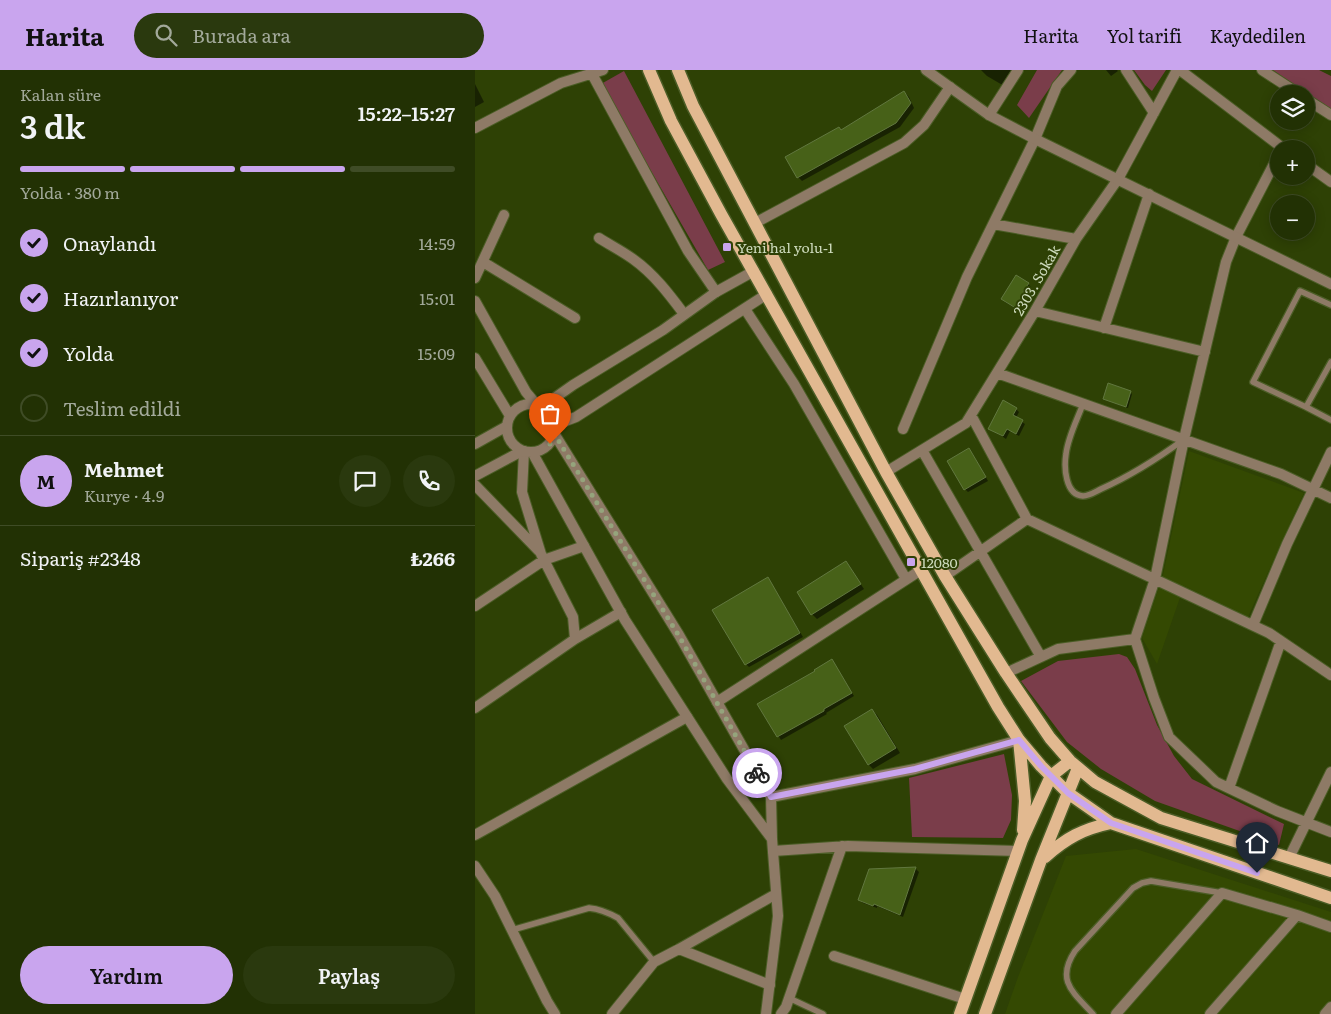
<!DOCTYPE html>
<html lang="tr">
<head>
<meta charset="utf-8">
<style>
  body { margin:0; font-family:Literata,serif; background:#2a390e; color:#f1f3f6; height:100vh; display:flex; flex-direction:column; font-size:19px; white-space:nowrap }
  * { box-sizing:border-box; margin:0 }
  p { font-size:16px; color:#a2a99a }
  .icon { flex:none; width:28px; height:28px; fill:none; stroke:currentColor; stroke-width:2; stroke-linecap:round; stroke-linejoin:round }
  .map { position:relative; flex:1; overflow:hidden }
  .sheet { display:flex; flex-direction:column; background:#223104; width:475px }
  .sheet>* { flex:none }
  .tools { position:absolute; left:795px; top:15px; display:grid; gap:10px }
  .tools a { display:grid; place-items:center; width:45px; height:45px; border-radius:50%; background:#223104; box-shadow:0 2px 12px #0003,0 0 0 1px #3f4c26; font-size:25px }
  .pin { position:absolute; display:grid; place-items:center; width:42px; height:42px; color:#fff; margin:-51px -21px; border-radius:50% 50% 50% 0; rotate:-45deg; box-shadow:0 0 5px #0007 }
  .pin .icon { rotate:45deg }
  .courier { position:absolute; display:grid; place-items:center; width:50px; height:50px; margin:-25px; border:4px solid #c9a5ee; border-radius:50%; background:#fff; color:#222; box-shadow:0 1px 6px #0007 }
  .summary em { font-style:normal; font-weight:600 }
  .summary div { display:flex; flex-direction:column-reverse }
  .summary { display:flex; align-items:center; justify-content:space-between; height:85px; padding:0 20px }
  h1 { font-size:32px; font-weight:600; line-height:38px }
  .bar { display:grid; grid-template-columns:repeat(4,1fr); gap:8px 5px; align-content:center; height:60px; padding:0 20px }
  .bar i { height:6px; border-radius:4px; background:#3f4c26 }
  .bar .selected { background:#c9a5ee }
  .bar p { grid-column:span 4 }
  .line { display:flex; align-items:center; gap:12px; padding:0 20px; border-top:1px solid #3f4c26 }
  .line div { flex:1 }
  .round { display:grid; place-items:center; flex:none; width:52px; height:52px; border-radius:26px; background:#2a390e }
  ol { padding:0 20px; list-style:none }
  li { display:flex; align-items:center; gap:15px; height:55px }
  li p { margin-inline-start:auto }
  li .icon { padding:5px; border-radius:50%; background:#c9a5ee; color:#111; stroke-width:4 }
  li:last-child { color:#a2a99a }
  li i { width:28px; height:28px; border:2px solid #3f4c26; border-radius:50% }
  .button { display:flex; gap:10px; margin-top:auto; padding:10px 20px }
  .button a { flex:1; height:58px; border-radius:30px; background:#c9a5ee; color:#111; font-size:20px; font-weight:600; line-height:58px; text-align:center }
  .button a+a { background:#2a390e; color:#f1f3f6 }
  header { display:flex; align-items:center; gap:30px; box-sizing:border-box; height:70px; padding:0 25px; background:#c9a5ee; color:#111 }
  header strong { font-size:24px }
  nav { display:flex; gap:28px; margin-inline-start:auto; font-size:18px }
  .search { width:350px; height:45px; background:#2a390e; display:flex; align-items:center; gap:12px; box-sizing:border-box; padding:0 18px; border-radius:28px; color:#a2a99a; font-size:19px }
  main { display:flex; flex:1; min-height:0 }
  .map>svg:first-child { display:block }
  .built { fill:#344902 }
  .green { fill:#7a3d4a }
  .shadow { fill:#0007 }
  .building { fill:#476118; stroke:#61773f }
  .lines { fill:none; stroke-linecap:round; stroke-linejoin:round }
  .service-casing { stroke:#4b5d26; stroke-width:8 }
  .minor-casing { stroke:#4b5d26; stroke-width:12 }
  .tertiary-casing { stroke:#4b5d26; stroke-width:12 }
  .primary-casing { stroke:#4b5d26; stroke-width:15 }
  .service { stroke:#8e7a66; stroke-width:5.5 }
  .minor { stroke:#8e7a66; stroke-width:10 }
  .tertiary { stroke:#8e7a66; stroke-width:10 }
  .primary { stroke:#e2b990; stroke-width:12 }
  .done { stroke:#95a47c; stroke-width:5; stroke-dasharray:0 9 }
  .route { stroke:#c9a5ee; stroke-width:6 }
  .poi-dot { fill:#c9a5ee; stroke:#2e4105; stroke-width:2 }
  .labels { text-anchor:middle; dominant-baseline:central; stroke-width:4; stroke-linejoin:round; paint-order:stroke }
  .poi-label { font-size:14px; fill:#cddabc; stroke:#2e4105; text-anchor:start }
  .street-label { font-size:14px; fill:#cddabc; stroke:#2e4105 }
</style>
</head>
<body>
<header>
<strong>Harita</strong>
<div class="search"><svg class="icon" aria-label="search" viewBox="0 0 24 24"><circle cx="10" cy="10" r="6"/><path d="M15 15l6 6"/></svg>Burada ara</div>
<nav><a>Harita</a><a>Yol tarifi</a><a>Kaydedilen</a></nav>
</header>
<main>
<section class="sheet">
<div class="summary"><div><h1>3 dk</h1><p>Kalan süre</p></div><em>15:22–15:27</em></div>
<div class="bar"><i class="selected"></i><i class="selected"></i><i class="selected"></i><i></i><p>Yolda · 380 m</p></div>
<ol>
<li><svg class="icon" aria-label="check" viewBox="0 0 24 24"><path d="M5 12l5 5 9-10"/></svg>Onaylandı<p>14:59</p></li>
<li><svg class="icon" aria-label="check" viewBox="0 0 24 24"><path d="M5 12l5 5 9-10"/></svg>Hazırlanıyor<p>15:01</p></li>
<li><svg class="icon" aria-label="check" viewBox="0 0 24 24"><path d="M5 12l5 5 9-10"/></svg>Yolda<p>15:09</p></li>
<li><i></i>Teslim edildi</li>
</ol>
<div class="line" style="height:90px"><b class="round" style="background:#c9a5ee;color:#111">M</b><div><b>Mehmet</b><p>Kurye · 4.9</p></div><a class="round"><svg class="icon" aria-label="chat" viewBox="0 0 24 24"><path d="M4 5h16v11H9l-5 4z"/></svg></a><a class="round"><svg class="icon" aria-label="phone" viewBox="0 0 24 24"><path d="M5 4h4l2 5-3 2q2 4 5 5l2-3 5 2v4C11 20 4 13 5 4z"/></svg></a></div>
<div class="line" style="height:65px"><div>Sipariş #2348</div><b>₺266</b></div>
<div class="button"><a>Yardım</a><a>Paylaş</a></div>
</section>
<div class="map">
<svg width="856" height="944" viewBox="0 0 856 944">
  <rect width="100%" height="100%" fill="#2e4105"/>
  <path class="built" d="M714 381 829 423 773 547 709 516 682 594 667 568 688 505Z
    M661 779 856 842V944H530L543 907 591 786Z"/>
  <path class="green" d="M562 0H587L554 48 542 35Z
    M659 0H691L677 21 670 15Z
    M798 0H844L856 6V40Z
    M149 1 250 192 233 200 126 14Z
    M644 584 652 587 660 599 682 655 699 686 717 709 809 754 804 775 680 731 626 699 592 672 546 611 583 591Z
    M529 684 537 725 536 750 528 768 437 767 434 708Z"/>
  <path class="shadow" d="M506 0H540L544 8 536 20 512 6Z
    M631 0H642L643 1 636 6Z
    M0 14 9 32 0 37Z
    M429 22 434 27 439 38 425 57 327 111 323 107 366 61Z
    M553 214 556 217 551 225 556 229 548 242 530 232Z
    M655 322 657 324 653 338 629 329Z
    M541 339 544 342 541 348 550 354 544 366 535 361 531 369 515 358Z
    M497 383 513 411 493 422 490 419Z
    M371 492 389 519 342 549 337 544Z
    M292 508 328 567 274 597 271 594Z
    M357 591 379 626 351 643 352 644 306 670 284 634 341 602Z
    M397 640 402 645 425 683 398 699 394 695 371 656Z
    M441 799 444 802 428 847 402 836V838L388 833 384 830 395 800Z"/>
  <path class="building" d="M429 21 436 33 421 53 322 108 310 87 364 57 366 60Z
    M541 205 554 213 548 222 554 225 544 240 526 229Z
    M633 313 656 321 651 337 628 329Z
    M528 330 542 338 538 345 548 350 541 364 532 359 528 366 513 359Z
    M494 378 511 407 489 420 472 391Z
    M371 491 386 514 336 545 322 522Z
    M293 507 325 563 270 595 237 540Z
    M357 589 377 623 349 639V641L302 667 282 634 340 601 339 600Z
    M397 639 421 678 393 695 369 656Z
    M441 797 425 845 399 834 398 836 383 830 394 799Z"/>
  <g class="lines">
    <g class="service-casing">
      <path id="service" d="M856 292 831 337 856 350
        M608 334C602 350 593 367 591 384 589 397 590 425 608 426 614 426 620 422 626 419 655 406 682 389 708 370
        M831 337 778 312 825 221 856 235
        M37 860 114 838C125 839 134 843 143 848L179 892
        M314 928 348 944
        M618 944C599 923 580 911 600 881L658 818 667 813 676 811 747 823"/>
    </g>
    <g class="minor-casing">
      <path id="minor" d="M651 0 679 43
        M705 0 809 79
        M787 0 824 24
        M117 4 213 181 241 222
        M831 29 856 45
        M514 45 543 0
        M0 58 86 13 128 0
        M831 94 856 112
        M280 153 429 73 449 55 475 17
        M518 154 601 169
        M124 168C135 175 147 181 158 189 179 204 194 224 209 244
        M8 192 100 248
        M0 208 29 145
        M270 239 319 314 431 509
        M560 241 730 282
        M629 258 674 124
        M522 303 806 404 856 428
        M496 345 552 449 794 563 856 605
        M428 359 492 207 560 69 582 16 596 0
        M447 380 566 587
        M411 402 491 353 560 241 601 169 643 109 702 0
        M0 415 64 481
        M470 506 552 449
        M0 536 69 490 109 476
        M778 555 812 474 856 382
        M100 569 146 542
        M660 569 679 628 694 667 741 712 802 741 856 762
        M531 603 583 579 660 569 680 509 709 369 751 192 761 167 804 84
        M242 632 446 500
        M0 638 100 569 98 547 66 484 47 422 49 381
        M754 718 806 571
        M296 727 440 699 544 670
        M0 765 212 647
        M298 781 373 776 543 781
        M814 788 856 702
        M0 796 20 826 72 931 80 944
        M204 879 301 824
        M359 886 490 929
        M137 944 179 892 204 879 295 915
        M306 944 311 937 367 776
        M641 944 747 823 822 845 856 857
        M735 944 822 845
        M850 944 856 937"/>
    </g>
    <g class="tertiary-casing">
      <path id="tertiary" d="M451 0 514 45 560 69 856 214
        M0 231 51 322 61 334
        M0 288 35 346
        M32 358a24 24 0 1 1 48 0a24 24 0 1 1-48 0Z
        M71 338 81 327 98 315 188 260 241 222 279 201
        M80 355 101 347 292 224
        M80 365 204 565 296 727 297 769 303 846 291 944
        M0 374 32 356
        M57 382 150 550 252 709 297 769
        M0 406 47 381"/>
    </g>
    <g class="primary-casing">
      <path id="primary" d="M174 0 196 51 246 144 523 637 544 670 566 696 593 723 636 753 856 828
        M203 0 218 36 411 402 470 506 531 603 575 668 595 691 620 712 686 748 856 801
        M544 670 550 731 548 760
        M570 787C591 768 608 759 636 753
        M485 944 547 770 576 706 595 691
        M510 944 566 790 603 698"/>
    </g>
    <use href="#service" class="service"/>
    <use href="#minor" class="minor"/>
    <use href="#tertiary" class="tertiary"/>
    <use href="#primary" class="primary"/>
  </g>
  <g class="lines">
    <path class="done" d="M75 374 80 365 204 566 282 703"/>
    <path class="route" d="M282 703 296 727 440 699 544 670 566 696 593 723 636 753 782 803"/>
  </g>
  <g class="poi-dot">
    <rect x="247" y="172" width="10" height="10" rx="2.5"/>
    <rect x="431" y="487" width="10" height="10" rx="2.5"/>
  </g>
  <g class="labels">
    <g class="poi-label">
      <text x="262" y="177">Yeni hal yolu-1</text>
      <text x="446" y="492">12080</text>
    </g>
    <g class="street-label">
      <text transform="translate(561 210) rotate(-60)">2303. Sokak</text>
    </g>
  </g>
</svg>
<div class="tools">
<a><svg class="icon" aria-label="layers" viewBox="0 0 24 24"><path d="M12 4l9 5-9 5-9-5zM3 14l9 5 9-5"/></svg></a>
<a>+</a>
<a>−</a>
</div>
<div class="pin" style="left:75px;top:374px;background:#ea580c"><svg class="icon" aria-label="bag" viewBox="0 0 24 24"><path d="M5 8h14l-1 12H6zM9 8a3 3 0 0 1 6 0"/></svg></div>
<div class="pin" style="left:782px;top:803px;background:#1f2937"><svg class="icon" aria-label="home" viewBox="0 0 24 24"><path d="M3 11l9-7 9 7M6 9v11h12V9"/></svg></div>
<div class="courier" style="left:282px;top:703px"><svg class="icon" aria-label="bike" viewBox="0 0 24 24"><circle cx="6" cy="16" r="4"/><circle cx="18" cy="16" r="4"/><path d="M6 16l4-8h5l3 8M10 8l3 8H6M13 5h3"/></svg></div>
</div>
</main>
</body>
</html>
